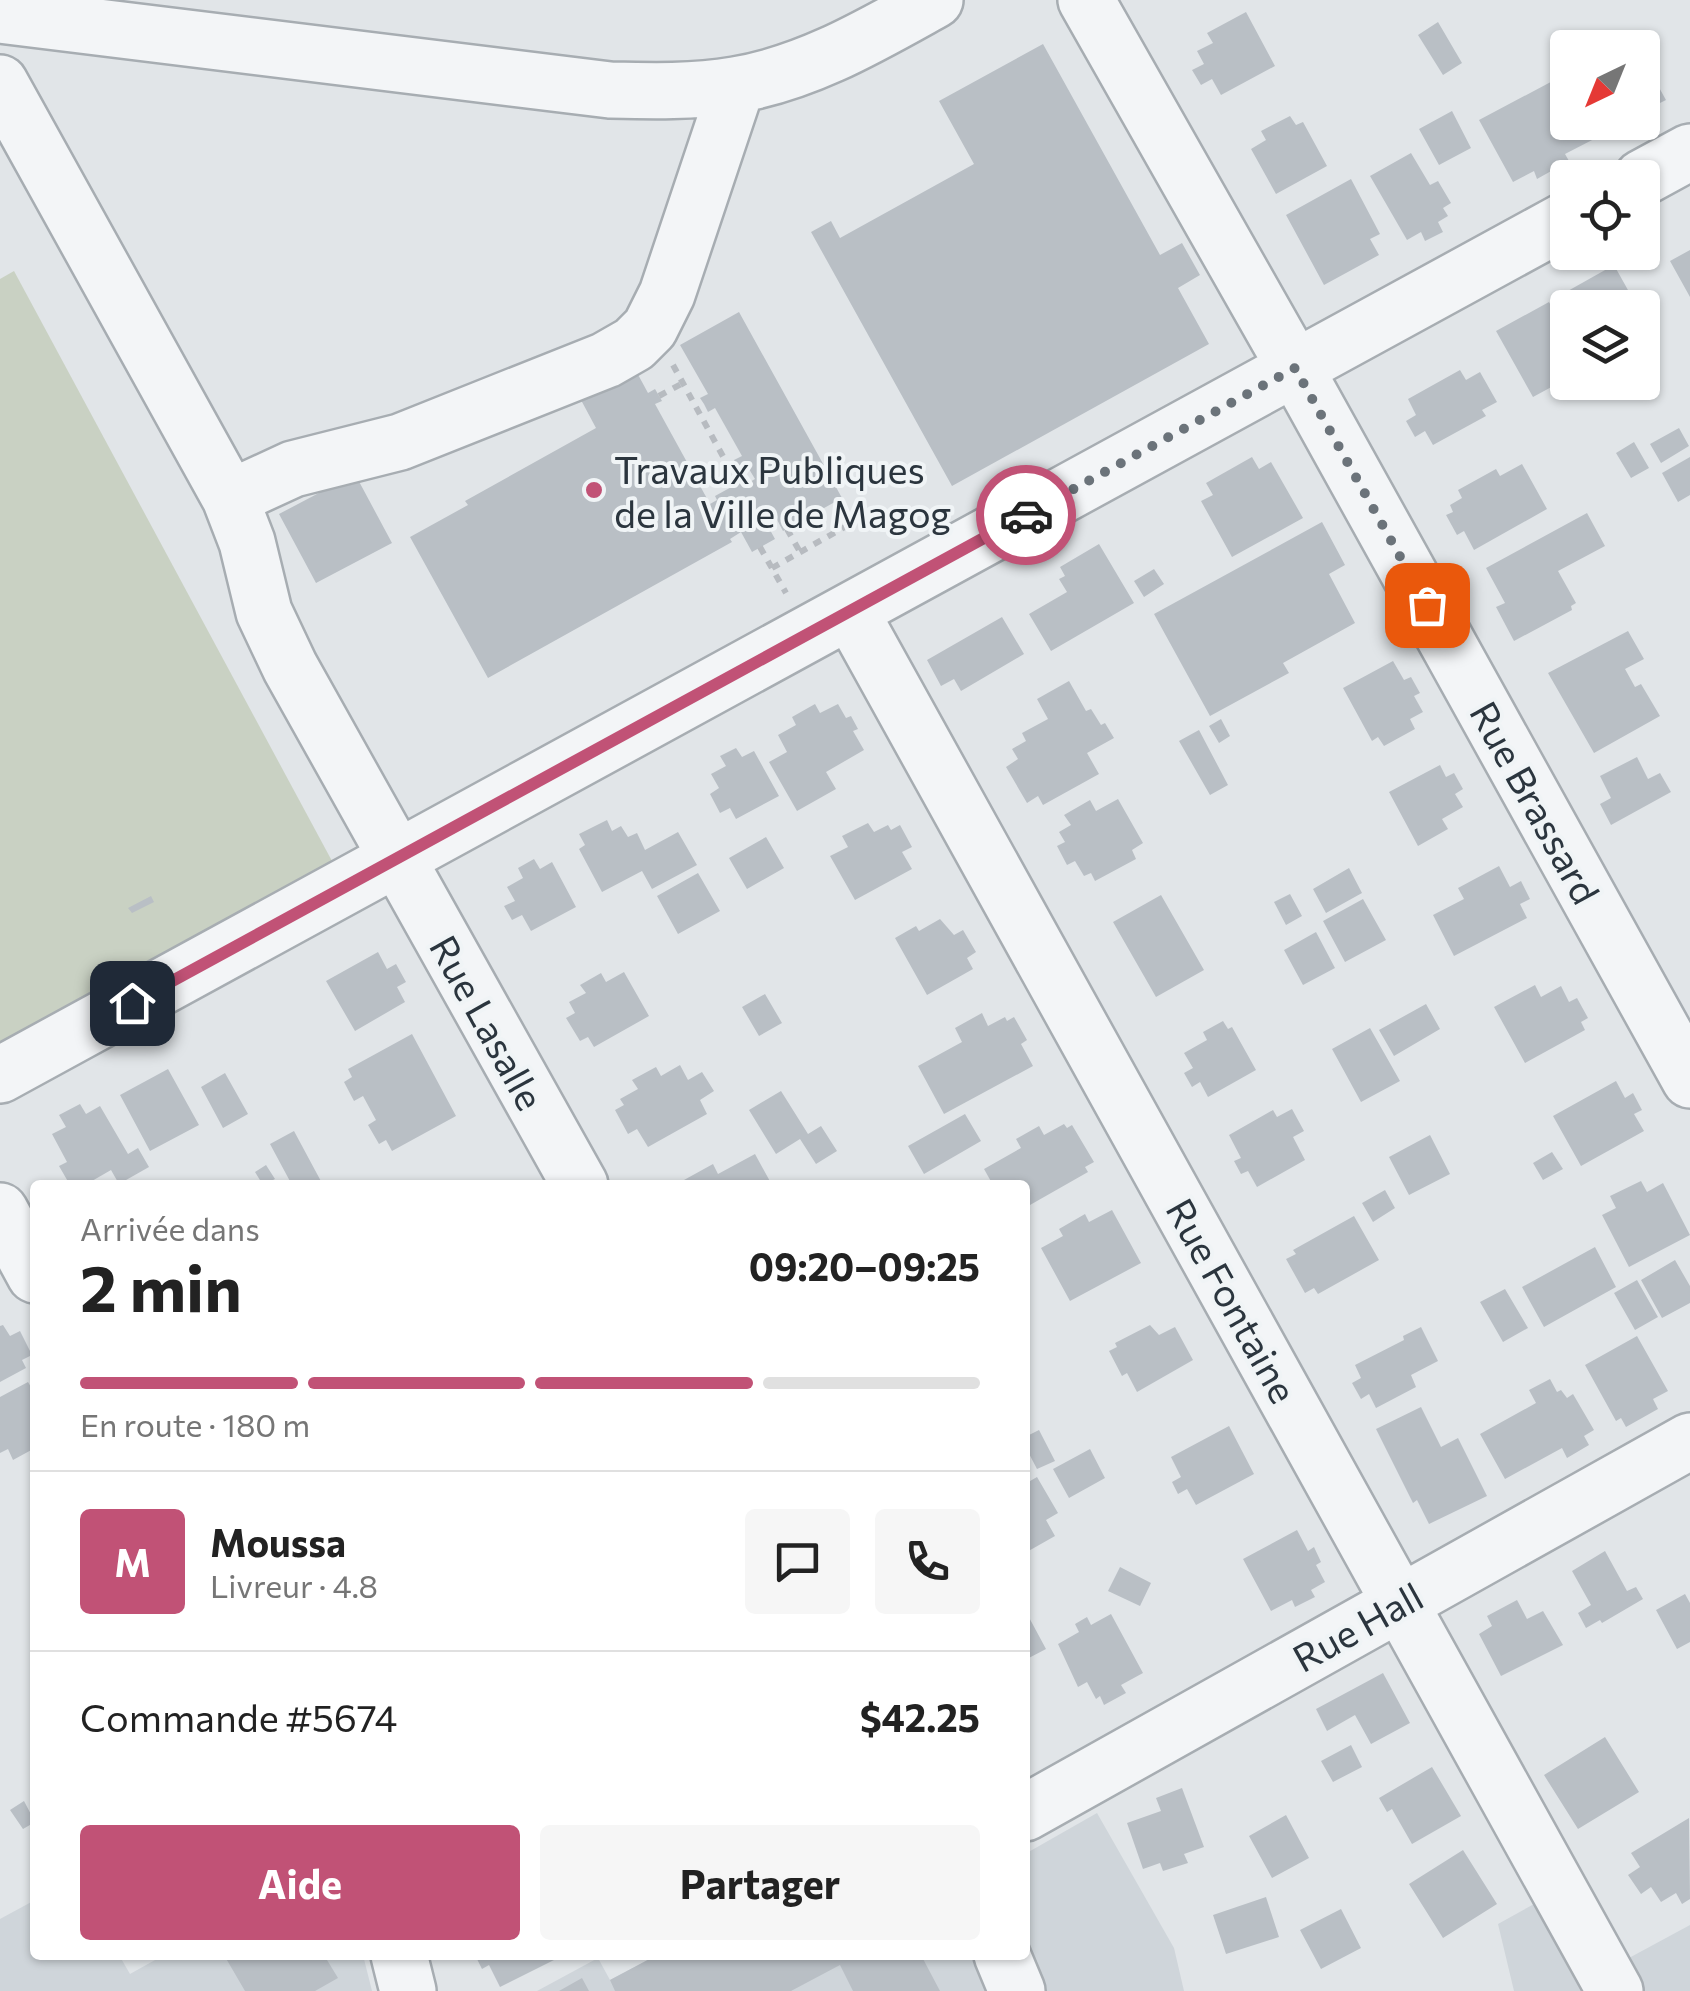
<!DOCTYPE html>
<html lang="fr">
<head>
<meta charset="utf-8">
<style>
  body { margin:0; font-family:Commissioner,sans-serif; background:#f6f6f6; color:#222; height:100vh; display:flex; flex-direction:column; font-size:38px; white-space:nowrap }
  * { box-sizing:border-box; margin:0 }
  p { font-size:32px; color:#767676 }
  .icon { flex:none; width:55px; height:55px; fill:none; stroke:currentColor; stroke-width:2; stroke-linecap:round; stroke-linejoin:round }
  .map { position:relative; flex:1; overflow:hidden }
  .panel { position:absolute; left:30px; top:1180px; width:1000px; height:780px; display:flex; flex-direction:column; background:#fff; border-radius:10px; box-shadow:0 2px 8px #0004 }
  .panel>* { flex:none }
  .needle { width:65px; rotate:223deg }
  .fabs { position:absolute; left:1550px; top:30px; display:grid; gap:20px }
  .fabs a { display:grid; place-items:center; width:110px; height:110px; border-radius:10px; background:#fff; box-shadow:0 2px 8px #0004; font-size:50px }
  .pin { position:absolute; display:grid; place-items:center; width:85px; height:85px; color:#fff; margin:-42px; border-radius:20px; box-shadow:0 5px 15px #0006 }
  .courier { position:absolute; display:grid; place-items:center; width:100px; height:100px; margin:-50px; border:8px solid #c15276; border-radius:50%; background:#fff; color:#222; box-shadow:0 2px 12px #0007 }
  .overview em { font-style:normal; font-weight:700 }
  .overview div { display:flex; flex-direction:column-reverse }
  .overview { display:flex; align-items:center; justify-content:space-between; height:170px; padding:0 50px }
  h1 { font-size:65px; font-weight:700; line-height:75px }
  .bar { display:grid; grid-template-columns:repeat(4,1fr); gap:15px 10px; align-content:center; height:120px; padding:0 50px }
  .bar i { height:12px; border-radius:8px; background:#e0e0e0 }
  .bar .selected { background:#c15276 }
  .bar p { grid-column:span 4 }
  .line { display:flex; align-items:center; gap:25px; padding:0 50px; border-top:2px solid #e0e0e0 }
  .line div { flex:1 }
  .round { display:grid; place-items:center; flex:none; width:105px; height:105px; border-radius:10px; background:#f6f6f6 }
  .button { display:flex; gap:20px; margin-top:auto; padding:20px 50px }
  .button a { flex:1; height:115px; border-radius:10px; background:#c15276; color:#fff; font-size:40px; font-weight:700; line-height:115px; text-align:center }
  .button a+a { background:#f6f6f6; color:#222 }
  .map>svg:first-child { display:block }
  .built { fill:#cfd5da }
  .green { fill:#c9d1c3 }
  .building { fill:#b9bfc5 }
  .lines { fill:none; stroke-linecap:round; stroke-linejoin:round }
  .minor-casing { stroke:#a7adb2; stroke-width:60 }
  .path { stroke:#b7bbc0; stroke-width:6; stroke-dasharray:8 8; stroke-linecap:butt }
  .minor { stroke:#f3f5f7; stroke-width:55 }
  .done { stroke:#6b737a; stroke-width:10; stroke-dasharray:0 18 }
  .route { stroke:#c15276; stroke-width:12 }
  .poi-dot { fill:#c15276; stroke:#f0f4f6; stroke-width:4 }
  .labels { text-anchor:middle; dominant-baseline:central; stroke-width:8; stroke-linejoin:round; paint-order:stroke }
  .poi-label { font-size:38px; fill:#2b353e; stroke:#f0f4f6; text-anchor:start }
  .street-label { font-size:38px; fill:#2b353e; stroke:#f0f4f6 }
</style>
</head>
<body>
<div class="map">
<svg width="1690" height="1991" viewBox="0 0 1690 1991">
  <rect width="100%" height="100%" fill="#e1e5e8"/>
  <path class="built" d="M1097 1813 1174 1948 1184 1991H537L598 1958 610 1980 657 1955H1025V1854Z
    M35 1900V1955H119L130 1974 164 1955H363L372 1991H0V1919Z
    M1534 1904 1579 1985 1690 1925V1991H1514L1498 1924Z"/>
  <path class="green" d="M14 271 332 861 0 1044V279Z"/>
  <path class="building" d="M1246 12 1275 66 1221 95 1212 79 1201 85 1192 70 1204 64 1197 51 1213 43 1207 33Z
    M1438 22 1462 63 1443 75 1418 35Z
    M1043 44 1160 255 1182 243 1200 275 1178 288 1209 344 952 486 811 232 831 221 840 238 974 164 939 101Z
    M1642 57 1666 100 1642 112Z
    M1562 76 1568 86V122H1587L1596 138 1565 154 1569 161 1537 179 1534 171 1513 182 1479 120Z
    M1452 111 1471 148 1439 165 1419 129Z
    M1290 116 1296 125 1303 122 1327 166 1276 194 1251 149 1266 140 1261 131Z
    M1411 153 1430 185 1438 181 1451 203 1443 208 1448 216 1438 222 1443 232 1425 241 1421 232 1407 240 1370 176Z
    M1351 179 1380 234 1370 239 1379 255 1324 285 1286 215Z
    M1690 250V297L1670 261Z
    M1614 265 1638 308H1575L1566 292Z
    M1549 302 1568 336V378L1533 397 1496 331Z
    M739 312 842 498 783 531 774 514 764 519 775 539 752 552 741 532 730 539 732 542 488 678 410 537 468 505 465 501 596 428 581 400 635 369 648 393 655 389 662 401 655 404 710 504 717 500 715 496 746 479 748 483 755 479 749 469 742 473 738 467 734 460 742 456 715 408 708 412 704 404 700 398 708 394 680 345Z
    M1460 370 1466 380 1480 372 1497 402 1482 410 1486 416 1433 445 1425 431 1415 437 1406 421 1416 415 1408 399Z
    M1679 428 1689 446 1661 463 1650 444Z
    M1634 442 1649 468 1631 478 1616 453Z
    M1252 457 1259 469 1271 462 1303 518 1232 557 1201 501 1213 495 1206 483Z
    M1690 457V495L1678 502 1662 473Z
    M1522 464 1547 509 1474 550 1464 531 1457 535 1446 515 1453 512 1450 505 1462 498 1458 490 1496 469 1500 476Z
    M355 474 392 543 316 583 279 514Z
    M1587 513 1605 546 1558 571 1576 603 1571 606 1572 610 1514 641 1496 607 1505 603 1486 568Z
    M1322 522 1345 565 1329 574 1355 623 1283 663 1289 673 1210 716 1154 614Z
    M1099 544 1134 603 1051 651 1029 614 1067 592 1059 579 1065 576 1060 567Z
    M1154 569 1164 584 1144 597 1134 581Z
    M1002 617 1024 654 961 691 954 679 941 686 927 660Z
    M1628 631 1644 659 1625 669 1635 687 1641 684 1660 716 1594 753 1548 673Z
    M1393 661 1404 680 1411 677 1420 693 1414 696 1423 712 1410 719 1415 729 1384 746 1378 737 1372 741 1343 688Z
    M1069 681 1086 711 1091 709 1101 725 1105 723 1114 738 1087 753 1099 774 1043 805 1038 796 1027 803 1006 767 1018 759 1012 749 1026 741 1022 733 1048 719 1037 699Z
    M815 704 820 713 838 704 846 718 851 716 858 729 853 731 864 750 826 772 836 789 797 811 769 762 787 752 778 735 796 725 792 717Z
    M1221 719 1230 736 1219 743 1209 726Z
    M1199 730 1228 785 1210 795 1179 741Z
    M736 748 742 757 754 751 779 796 736 819 730 808 720 813 710 794 719 788 711 774 726 766 720 756Z
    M1637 757 1648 779 1660 773 1671 792 1611 825 1600 804 1611 798 1600 776Z
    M1440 765 1446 777 1454 773 1463 789 1455 794 1463 807 1442 819 1448 829 1418 846 1389 792Z
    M1118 799 1143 843 1132 850 1136 859 1095 881 1091 873 1084 876 1075 861 1067 865 1057 846 1065 842 1059 832 1071 825 1064 815 1090 800 1096 811Z
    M607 820 612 831 621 826 628 837 637 833 645 850 678 832 697 865 652 889 642 871 602 892 579 849 585 845 579 834Z
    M868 823 874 832 888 825 891 830 900 825 912 847 902 852 912 869 855 900 830 856 848 847 842 836Z
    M766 837 784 868 747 889 729 858Z
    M534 859 540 869 552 862 576 907 531 931 522 915 512 920 504 906 515 901 507 887 523 878 518 868Z
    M1499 866 1510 887 1521 881 1530 899 1520 904 1527 918 1454 956 1433 915 1464 899 1458 888Z
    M1349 868 1362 893 1326 913 1313 889Z
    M698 873 720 911 678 934 657 896Z
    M1290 894 1302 916 1286 925 1274 902Z
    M1161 895 1204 970 1156 997 1113 922Z
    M151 896 154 902 132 913 128 908Z
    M1363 899 1386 940 1345 962 1323 921Z
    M940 919 954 935 963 930 976 952 967 958 973 969 927 995 895 938 916 926 919 931Z
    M1316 932 1335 968 1303 985 1284 950Z
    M378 952 387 969 396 964 406 982 397 987 405 1002 355 1031 326 981Z
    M624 972 649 1016 594 1047 588 1037 580 1041 566 1018 575 1013 569 1002 586 993 580 985 601 973 606 982Z
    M1535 985 1541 997 1561 986 1569 1002 1577 998 1588 1018 1581 1022 1585 1030 1525 1063 1494 1007Z
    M765 994 782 1023 759 1036 742 1007Z
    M1426 1004 1440 1029 1394 1056 1379 1030Z
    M982 1013 988 1026 1005 1017 1007 1021 1014 1017 1027 1040 1021 1044 1033 1066 944 1114 918 1066 962 1042 955 1028Z
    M1223 1021 1228 1029 1232 1027 1256 1070 1208 1097 1200 1082 1192 1087 1184 1073 1193 1068 1184 1053 1207 1040 1203 1032Z
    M1370 1028 1400 1081 1361 1102 1332 1049Z
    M412 1034 456 1116 392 1151 386 1140 379 1144 368 1125 376 1120 363 1096 354 1101 344 1082 352 1077 348 1069Z
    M680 1065 688 1080 702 1072 714 1091 700 1100 707 1114 648 1147 637 1129 628 1134 615 1110 624 1105 620 1099 638 1089 632 1080 656 1067 661 1076Z
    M168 1069 199 1125 150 1151 120 1095Z
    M225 1073 248 1114 223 1128 201 1087Z
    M1616 1081 1625 1098 1633 1093 1642 1110 1634 1114 1644 1131 1581 1166 1553 1116Z
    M781 1091 808 1134 821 1126 837 1151 816 1164 800 1139 776 1154 749 1110Z
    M80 1104 86 1114 100 1106 128 1154 138 1148 149 1167 119 1184 111 1170 85 1185H70L59 1166 67 1162 52 1134 66 1127 59 1115Z
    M1292 1109 1304 1131 1293 1137 1305 1160 1257 1187 1248 1171 1241 1174 1234 1161 1241 1158 1229 1135 1273 1110 1277 1117Z
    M965 1114 981 1141 924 1174 908 1146Z
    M1064 1124 1067 1128 1072 1125 1094 1162 1085 1167 1088 1172 1030 1205 1025 1196V1185L1016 1182 1010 1185H993L984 1169 1021 1148 1016 1139 1039 1126 1044 1135Z
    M294 1131 323 1185H292L270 1144Z
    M1430 1135 1450 1174 1409 1195 1389 1157Z
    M1552 1152 1563 1169 1543 1180 1533 1163Z
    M755 1154 772 1185H687L684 1180 713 1164 718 1174Z
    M266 1165 275 1179 263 1185 255 1172Z
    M1641 1181 1647 1192 1663 1183 1690 1235 1629 1267 1602 1215 1616 1208 1610 1196Z
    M1385 1190 1395 1208 1373 1222 1362 1203Z
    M1112 1210 1141 1263 1070 1301 1041 1248 1063 1236 1059 1229 1085 1214 1089 1222Z
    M1354 1216 1379 1260 1318 1294 1314 1288 1305 1293 1286 1259 1296 1254 1293 1250Z
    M1595 1247 1616 1287 1544 1327 1522 1287Z
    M1675 1260 1690 1286V1303L1662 1318 1641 1280Z
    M1637 1280 1658 1317 1635 1330 1614 1293Z
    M1505 1289 1528 1328 1503 1342 1480 1302Z
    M3 1325 10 1336 20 1331 32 1355 22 1360 26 1368 0 1382V1326Z
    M1150 1325 1159 1335 1175 1327 1193 1360 1137 1392 1127 1373 1122 1376 1109 1351 1117 1347 1115 1343Z
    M1421 1327 1438 1361 1411 1375 1416 1387 1376 1408 1369 1394 1361 1399 1352 1383 1361 1378 1355 1365 1404 1340 1403 1336Z
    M1637 1336 1668 1391 1653 1399 1658 1409 1626 1427 1621 1418 1616 1421 1585 1365Z
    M1550 1379 1557 1392 1561 1390 1567 1398 1573 1394 1594 1430 1584 1436 1589 1445 1567 1458 1562 1448 1505 1479 1480 1434 1536 1403 1529 1390Z
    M28 1382 35 1394V1435L32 1437 35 1448 13 1460 8 1449 0 1453V1397Z
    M1421 1407 1441 1447 1458 1438 1487 1496 1429 1524 1417 1500 1413 1503 1376 1429Z
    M1229 1426 1254 1474 1196 1505 1187 1489 1178 1494 1172 1482 1181 1477 1171 1457Z
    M1039 1430 1055 1461 1037 1469 1025 1446V1437Z
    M1090 1449 1105 1478 1069 1498 1053 1469Z
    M1037 1477 1058 1513 1046 1520 1055 1536 1025 1553V1484Z
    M1297 1530 1308 1551 1314 1547 1321 1562 1316 1565 1325 1582 1311 1590 1315 1597 1295 1607 1292 1600 1271 1611 1243 1559Z
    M1605 1551 1627 1591 1636 1587 1643 1599 1602 1623 1600 1620 1586 1628 1578 1613 1591 1605 1572 1571Z
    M1120 1567 1151 1583 1140 1606 1108 1591Z
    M1685 1594 1690 1603V1642L1677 1649 1656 1610Z
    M1517 1600 1527 1619 1543 1611 1563 1645 1501 1676 1479 1634 1492 1626 1487 1616Z
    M1025 1610 1046 1649 1025 1660Z
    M1111 1614 1143 1673 1121 1685 1126 1693 1104 1705 1100 1696 1096 1699 1087 1682 1078 1687 1058 1644 1079 1632 1075 1624 1087 1617 1091 1625Z
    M1383 1673 1410 1723 1371 1744 1355 1715 1327 1731 1316 1709Z
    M1605 1737 1639 1792 1578 1829 1544 1775Z
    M1351 1745 1362 1767 1333 1782 1321 1761Z
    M1432 1767 1461 1816 1412 1844 1392 1809 1387 1812 1379 1798Z
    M1182 1788 1204 1847 1184 1854 1188 1863 1163 1871 1160 1863 1143 1869 1127 1823 1161 1811 1156 1798Z
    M24 1801 35 1822 23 1829 10 1810Z
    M1286 1815 1309 1858 1272 1878 1249 1836Z
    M1689 1818 1690 1899 1682 1904 1676 1893 1661 1902 1651 1887 1641 1894 1628 1875 1640 1867 1631 1853Z
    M1463 1850 1497 1904 1443 1938 1409 1884Z
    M1266 1897 1279 1937 1226 1954 1213 1915Z
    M1341 1909 1361 1948 1321 1969 1300 1930Z
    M224 1955H324L338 1978 315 1991H245Z
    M475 1955H564L500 1987 489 1965 482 1969Z
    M657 1955H921L940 1991H853L840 1965 791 1991H615L610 1980Z
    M582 1978 589 1991H559Z"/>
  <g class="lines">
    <g class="minor-casing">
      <path id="minor" d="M1086 0 1295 368 1690 1080
        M0 15 610 90C652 91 693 92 735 85 808 73 872 35 935 0
        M0 83 230 498 247 542 264 612 290 667 580 1185
        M1642 178 1690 152
        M230 498 293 469 400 442 606 360 634 344 650 328 667 294 737 85
        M850 611 1615 1991
        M0 1075 1568 219
        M0 1211 35 1275
        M1025 1813 1690 1441
        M399 1955 408 1991
        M1002 1955 1017 1991"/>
    </g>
    <path class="path" d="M673 365 731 471 738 467
      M659 396 683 383
      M787 529 800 552
      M760 547 786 593
      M772 568 850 524 838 501"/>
    <use href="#minor" class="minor"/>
  </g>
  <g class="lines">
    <path class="done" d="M1026 515 1295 368 1427 605"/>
    <path class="route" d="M132 1003 1026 515"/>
  </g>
  <circle class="poi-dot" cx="594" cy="490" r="10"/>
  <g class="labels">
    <g class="poi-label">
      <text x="614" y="468">Travaux Publiques<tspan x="614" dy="44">de la Ville de Magog</tspan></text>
    </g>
    <g class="street-label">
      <text transform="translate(1536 802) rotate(61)">Rue Brassard</text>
      <text transform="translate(488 1022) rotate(61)">Rue Lasalle</text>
      <text transform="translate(1233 1300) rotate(61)">Rue Fontaine</text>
      <text transform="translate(1357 1626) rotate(-29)">Rue Hall</text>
    </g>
  </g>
</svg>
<div class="fabs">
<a><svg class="needle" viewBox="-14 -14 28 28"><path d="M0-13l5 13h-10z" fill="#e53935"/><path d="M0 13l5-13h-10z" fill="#767676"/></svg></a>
<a><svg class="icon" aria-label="locate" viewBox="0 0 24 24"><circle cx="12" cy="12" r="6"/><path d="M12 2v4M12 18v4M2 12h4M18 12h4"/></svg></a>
<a><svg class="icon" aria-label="layers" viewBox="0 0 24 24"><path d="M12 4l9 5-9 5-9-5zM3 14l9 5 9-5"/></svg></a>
</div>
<div class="pin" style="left:1427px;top:605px;background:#ea580c"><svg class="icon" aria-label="bag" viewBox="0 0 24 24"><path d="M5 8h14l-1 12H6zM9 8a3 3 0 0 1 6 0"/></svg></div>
<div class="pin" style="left:132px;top:1003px;background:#1f2937"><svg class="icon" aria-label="home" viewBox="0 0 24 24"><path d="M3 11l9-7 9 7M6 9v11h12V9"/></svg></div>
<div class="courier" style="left:1026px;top:515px"><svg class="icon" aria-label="car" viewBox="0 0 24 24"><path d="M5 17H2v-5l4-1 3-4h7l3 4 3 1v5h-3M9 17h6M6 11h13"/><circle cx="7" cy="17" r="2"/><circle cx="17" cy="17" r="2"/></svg></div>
<section class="panel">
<div class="overview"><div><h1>2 min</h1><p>Arrivée dans</p></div><em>09:20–09:25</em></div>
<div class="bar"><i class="selected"></i><i class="selected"></i><i class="selected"></i><i></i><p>En route · 180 m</p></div>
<div class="line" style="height:180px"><b class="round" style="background:#c15276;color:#fff">M</b><div><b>Moussa</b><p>Livreur · 4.8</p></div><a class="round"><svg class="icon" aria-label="chat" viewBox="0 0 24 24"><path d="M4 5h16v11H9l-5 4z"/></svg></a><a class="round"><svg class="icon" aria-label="phone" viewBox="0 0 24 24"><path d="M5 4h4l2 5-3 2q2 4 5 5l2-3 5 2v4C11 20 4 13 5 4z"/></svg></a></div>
<div class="line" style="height:130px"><div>Commande #5674</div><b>$42.25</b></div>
<div class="button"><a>Aide</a><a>Partager</a></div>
</section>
</div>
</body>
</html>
